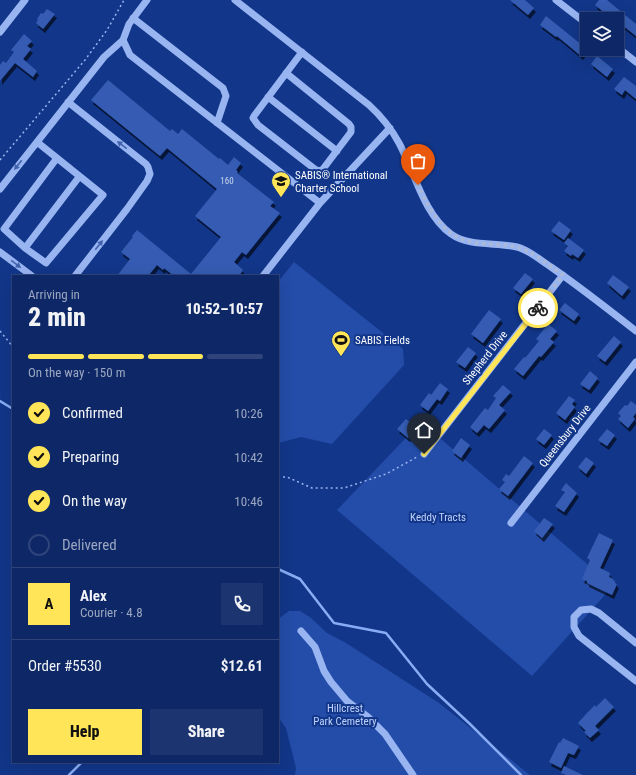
<!DOCTYPE html>
<html lang="en">
<head>
<meta charset="utf-8">
<style>
  body { margin:0; font-family:"Roboto Condensed",sans-serif; background:#1c3470; color:#f1f3f6; height:100vh; display:flex; flex-direction:column; font-size:15px; white-space:nowrap }
  * { box-sizing:border-box; margin:0 }
  p { font-size:13px; color:#9ba6c0 }
  .icon { flex:none; width:22px; height:22px; fill:none; stroke:currentColor; stroke-width:2; stroke-linecap:round; stroke-linejoin:round }
  .map { position:relative; flex:1; overflow:hidden }
  .details { position:absolute; left:12px; top:275px; width:267px; height:488px; display:flex; flex-direction:column; background:#0e2867; border-radius:0px; box-shadow:0 4px 16px #0002,0 0 0 1px #2e447b }
  .details>* { flex:none }
  .controls { position:absolute; left:580px; top:12px; display:grid; gap:8px }
  .controls a { display:grid; place-items:center; width:44px; height:44px; border-radius:0px; background:#0e2867; box-shadow:0 4px 16px #0002,0 0 0 1px #2e447b; font-size:20px }
  .pin { position:absolute; display:grid; place-items:center; width:34px; height:34px; color:#fff; margin:-41px -17px; border-radius:50% 50% 50% 0; rotate:-45deg; box-shadow:0 0 4px #0007 }
  .pin .icon { rotate:45deg }
  .courier { position:absolute; display:grid; place-items:center; width:40px; height:40px; margin:-20px; border:3px solid #ffe557; border-radius:50%; background:#fff; color:#222; box-shadow:0 1px 5px #0007 }
  .summary em { font-style:normal; font-weight:800 }
  .summary div { display:flex; flex-direction:column-reverse }
  .summary { display:flex; align-items:center; justify-content:space-between; height:68px; padding:0 16px }
  h1 { font-size:26px; font-weight:800; line-height:30px }
  .bar { display:grid; grid-template-columns:repeat(4,1fr); gap:6px 4px; align-content:center; height:48px; padding:0 16px }
  .bar i { height:5px; border-radius:3px; background:#2e447b }
  .bar .selected { background:#ffe557 }
  .bar p { grid-column:span 4 }
  .line { display:flex; align-items:center; gap:10px; padding:0 16px; border-top:1px solid #2e447b }
  .line div { flex:1 }
  .round { display:grid; place-items:center; flex:none; width:42px; height:42px; border-radius:0px; background:#1c3470 }
  ol { padding:0 16px; list-style:none }
  li { display:flex; align-items:center; gap:12px; height:44px }
  li p { margin-inline-start:auto }
  li .icon { padding:4px; border-radius:50%; background:#ffe557; color:#111; stroke-width:4 }
  li:last-child { color:#9ba6c0 }
  li i { width:22px; height:22px; border:2px solid #2e447b; border-radius:50% }
  .action { display:flex; gap:8px; margin-top:auto; padding:8px 16px }
  .action a { flex:1; height:46px; border-radius:0px; background:#ffe557; color:#111; font-size:16px; font-weight:800; line-height:46px; text-align:center }
  .action a+a { background:#1c3470; color:#f1f3f6 }
  .map>svg:first-child { display:block }
  .green { fill:#244da9 }
  .lines { fill:none; stroke-linecap:round; stroke-linejoin:round }
  .stream { stroke:#89adf4; stroke-width:2.5 }
  .building { fill:#355cb2; filter:url(#shadow) }
  .path { stroke:#98b4f1; stroke-width:1.5; stroke-dasharray:2 3; stroke-linecap:butt }
  .minor { stroke:#98b4f1; stroke-width:7 }
  .oneway { fill:#4162ad }
  .done { stroke:#acb9d6; stroke-width:4; stroke-dasharray:0 7.2 }
  .route { stroke:#ffe557; stroke-width:5 }
  .labels { text-anchor:middle; dominant-baseline:central; stroke-width:4; stroke-linejoin:round; paint-order:stroke }
  .number-label { font-size:9px; fill:#ccd6ec }
  .poi-label { font-size:11px; fill:#fff; stroke:#123689; text-anchor:start }
  .street-label { font-size:11px; fill:#fff; stroke:#123689 }
  .park-label { font-size:11px; fill:#bed2fc; stroke:#123689 }
</style>
</head>
<body>
<div class="map">
<svg width="636" height="775" viewBox="0 0 636 775">
  <defs>
    <filter id="shadow"><feDropShadow dx="2" dy="4" stdDeviation="0" flood-color="#0009"/></filter>
  </defs>
  <rect width="100%" height="100%" fill="#123689"/>
  <path class="green" d="M294 262 403 349 404 365 332 444 301 437 278 443V282Z
    M421 422 613 586 532 676 337 510Z
    M289 611H300L311 618 327 633 346 643 439 703 530 775H295L296 768 286 728 278 717V619Z"/>
  <g class="lines">
    <path class="stream" d="M0 401 13 409
      M278 569 300 579 334 623 386 633 427 684 470 724 521 775
      M69 775 82 762"/>
  </g>
  <path class="building" d="M510 0H525L534 8 528 15Z
    M599 0H607L636 24V36L617 21V19L612 17 611 18 595 5Z
    M47 9 55 14 43 29 36 23 38 20 37 19 41 13 43 14Z
    M546 16 587 49 581 56 557 36 556 37 540 25Z
    M24 34 32 41 27 46 31 49 23 59 37 71 33 77 15 63 0 81V65L3 61 6 63 14 52 11 50Z
    M597 56 613 69 607 77 591 64Z
    M624 77 636 86V99L625 90 622 95 614 89Z
    M108 80 170 131 172 129 178 134 182 129 219 159 220 158 228 165 234 157 241 163 236 170 238 172 237 173 274 202 270 206 280 213 246 255 242 252 234 262 243 270 239 276H174L164 268 163 270 157 265 148 276H117L130 259 121 252 133 237 132 236 137 230 191 274 221 237 195 216 217 189 167 148 160 156 91 100Z
    M427 147 430 154 423 157 425 161 418 164 413 154Z
    M559 221 571 230 564 240 551 231Z
    M568 238 584 250 578 258 572 254 571 256 564 251 568 246 564 243Z
    M525 273 533 279 521 294 513 288Z
    M613 275 629 287 622 296 607 283Z
    M565 303 579 314 574 321 559 310Z
    M489 310 501 319 483 343 471 334Z
    M548 324 557 331 550 339 554 342 541 357 539 356 523 376 514 369 524 357 525 358 539 341 536 339Z
    M614 336 621 342 605 362 597 356Z
    M468 347 476 353 465 368 456 362Z
    M590 371 598 378 589 390 580 384Z
    M440 383 448 389 440 401 437 399 428 411 420 405 429 393 431 395Z
    M503 385 511 392 499 405 505 410 489 429 484 425 477 433 470 427 485 408 488 410 496 398 493 396Z
    M569 396 575 400 572 404 575 407 565 420 556 413Z
    M631 401 636 405V413L633 417 635 419 628 428 618 419 621 416 618 413 625 405 627 406Z
    M414 417 422 424 412 438 410 436 408 438 397 429 406 419 410 422Z
    M544 429 552 435 544 445 536 439Z
    M607 429 615 435 607 446 598 440Z
    M461 438 470 445 461 458 452 451Z
    M524 456 533 463 508 496 499 489 505 482 502 480 506 474 509 476Z
    M586 457 594 463 586 474 578 467Z
    M566 483 577 493 564 512 555 506 565 492 561 490Z
    M544 518 553 524 542 538 534 531Z
    M599 533 613 540 600 568 610 573 609 577 613 579V580L615 581V583L617 584 612 595 587 583V581L582 579 590 560 587 558Z
    M605 698 614 707 595 726 599 730 590 738 584 732 586 731 578 723 587 713 595 705 596 707Z
    M563 738 579 746 574 755 568 753 561 768 549 762 559 742 560 743Z
    M564 766 583 775H566L561 773Z"/>
  <g class="lines">
    <path class="path" d="M0 160 85 60 107 30 124 0
      M0 331 13 347
      M278 477H287L312 488H344L386 474 417 457"/>
    <path class="minor" d="M147 0 129 24 123 40 130 55 320 203 390 128
      M235 0 369 105C381 116 391 128 399 143 414 171 424 215 451 234 469 247 497 242 517 247 529 250 540 260 551 267 580 287 608 309 636 331
      M556 0 587 24
      M133 18 223 88 226 96 217 123
      M0 32 25 0
      M617 47 636 62
      M286 73 349 124 351 127V132L323 169 321 171 316 170 258 125 253 118 254 116 302 52
      M268 97 337 151
      M68 102 146 164 148 167 150 174 147 181 127 209 75 276
      M37 142 103 195 46 263 25 248 4 229 57 158
      M0 189 104 57 123 40
      M25 248 79 177
      M0 252 32 276
      M263 276 320 203
      M424 454 563 275
      M511 523 636 362
      M301 631 315 647 324 671 331 682 347 701 368 717 385 734 413 775
      M636 643 599 613 591 609 581 610 574 617V627L579 636 636 681"/>
  </g>
  <defs><path id="oneway-solid" d="M-6-.8H1V-3.2L6.5 0L1 3.2V.8H-6Z"/></defs>
  <g class="oneway">
    <use href="#oneway-solid" transform="translate(122 145) rotate(-142)"/>
    <use href="#oneway-solid" transform="translate(18 165) rotate(128)"/>
    <use href="#oneway-solid" transform="translate(99 245) rotate(-52)"/>
    <use href="#oneway-solid" transform="translate(16 264) rotate(37)"/>
  </g>
  <g class="lines">
    <path class="done" d="M418 185C430 210 444 238 473 242 487 245 502 244 516 247 533 251 548 265 563 275L538 308"/>
    <path class="route" d="M424 454 538 308"/>
  </g>
  <defs>
    <g id="school-pin" transform="scale(1)"><path d="M0 17L-7.5 6A9.5 9.5 0 1 1 7.5 6Z" fill="#ffe557" stroke="#123689"/><path d="M0-5L7-2L0 1L-7-2ZM-4 1L0 2.5L4 1V4Q0 6-4 4Z" fill="#111"/></g>
    <g id="stadium-pin" transform="scale(1)"><path d="M0 17L-7.5 6A9.5 9.5 0 1 1 7.5 6Z" fill="#ffe557" stroke="#123689"/><path d="M0-5a6.5 5 0 1 0 0 10a6.5 5 0 1 0 0-10ZM-3.5-1.8h7v3.6h-7Z" fill="#111"/></g>
  </defs>
  <g fill-rule="evenodd">
    <use href="#school-pin" x="281" y="181"/>
    <use href="#stadium-pin" x="341" y="340"/>
  </g>
  <g class="labels">
    <g class="number-label">
      <text x="227" y="181">160</text>
    </g>
    <g class="poi-label">
      <text x="295" y="175">SABIS® International<tspan x="295" dy="13">Charter School</tspan></text>
      <text x="355" y="340">SABIS Fields</text>
    </g>
    <g class="street-label">
      <text transform="translate(485 358) rotate(-52)">Shepherd Drive</text>
      <text transform="translate(565 436) rotate(-52)">Queensbury Drive</text>
    </g>
    <g class="park-label">
      <text x="438" y="517">Keddy Tracts</text>
      <text x="345" y="708">Hillcrest<tspan x="345" dy="13">Park Cemetery</tspan></text>
    </g>
  </g>
</svg>
<div class="controls">
<a><svg class="icon" aria-label="layers" viewBox="0 0 24 24"><path d="M12 4l9 5-9 5-9-5zM3 14l9 5 9-5"/></svg></a>
</div>
<div class="pin" style="left:418px;top:185px;background:#ea580c"><svg class="icon" aria-label="bag" viewBox="0 0 24 24"><path d="M5 8h14l-1 12H6zM9 8a3 3 0 0 1 6 0"/></svg></div>
<div class="pin" style="left:424px;top:454px;background:#1f2937"><svg class="icon" aria-label="home" viewBox="0 0 24 24"><path d="M3 11l9-7 9 7M6 9v11h12V9"/></svg></div>
<div class="courier" style="left:538px;top:308px"><svg class="icon" aria-label="bike" viewBox="0 0 24 24"><circle cx="6" cy="16" r="4"/><circle cx="18" cy="16" r="4"/><path d="M6 16l4-8h5l3 8M10 8l3 8H6M13 5h3"/></svg></div>
<section class="details">
<div class="summary"><div><h1>2 min</h1><p>Arriving in</p></div><em>10:52–10:57</em></div>
<div class="bar"><i class="selected"></i><i class="selected"></i><i class="selected"></i><i></i><p>On the way · 150 m</p></div>
<ol>
<li><svg class="icon" aria-label="check" viewBox="0 0 24 24"><path d="M5 12l5 5 9-10"/></svg>Confirmed<p>10:26</p></li>
<li><svg class="icon" aria-label="check" viewBox="0 0 24 24"><path d="M5 12l5 5 9-10"/></svg>Preparing<p>10:42</p></li>
<li><svg class="icon" aria-label="check" viewBox="0 0 24 24"><path d="M5 12l5 5 9-10"/></svg>On the way<p>10:46</p></li>
<li><i></i>Delivered</li>
</ol>
<div class="line" style="height:72px"><b class="round" style="background:#ffe557;color:#111">A</b><div><b>Alex</b><p>Courier · 4.8</p></div><a class="round"><svg class="icon" aria-label="phone" viewBox="0 0 24 24"><path d="M5 4h4l2 5-3 2q2 4 5 5l2-3 5 2v4C11 20 4 13 5 4z"/></svg></a></div>
<div class="line" style="height:52px"><div>Order #5530</div><b>$12.61</b></div>
<div class="action"><a>Help</a><a>Share</a></div>
</section>
</div>
</body>
</html>
